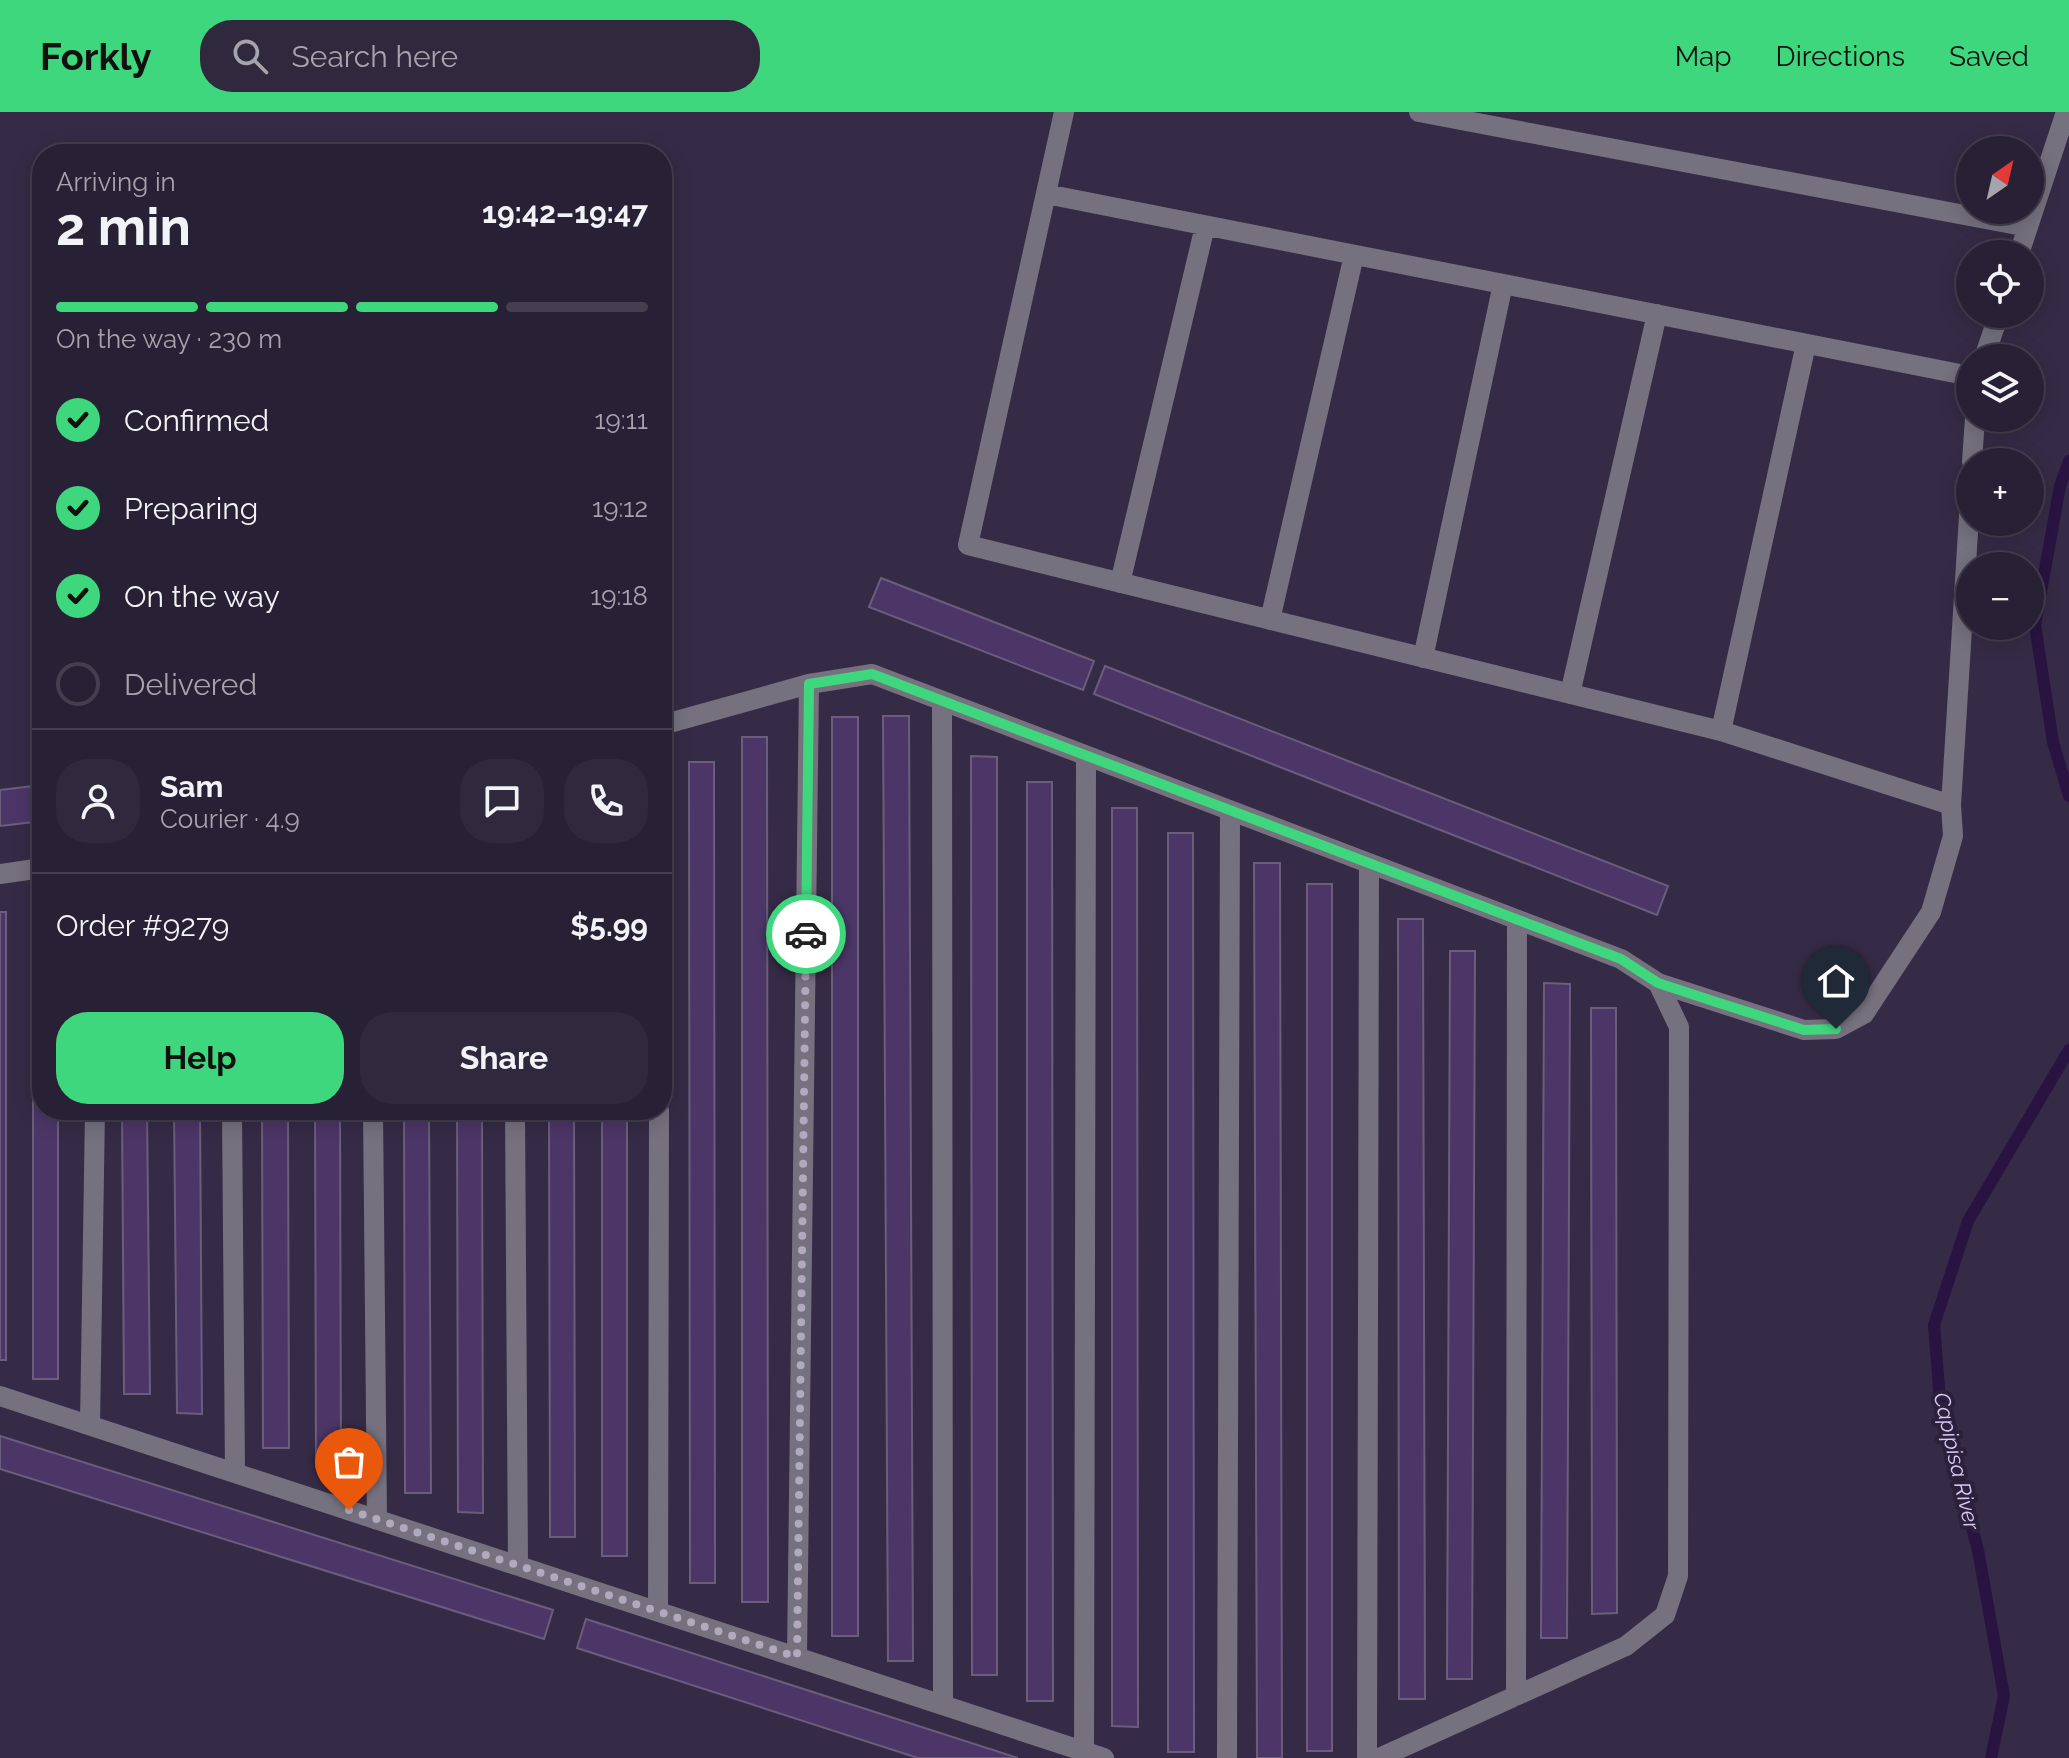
<!DOCTYPE html>
<html lang="en">
<head>
<meta charset="utf-8">
<style>
  body { margin:0; font-family:Raleway,sans-serif; background:#30283c; color:#f1f3f6; height:100vh; display:flex; flex-direction:column; font-size:30px; white-space:nowrap }
  * { box-sizing:border-box; margin:0 }
  p { font-size:26px; color:#a5a3ac }
  .icon { flex:none; width:44px; height:44px; fill:none; stroke:currentColor; stroke-width:2; stroke-linecap:round; stroke-linejoin:round }
  .map { position:relative; flex:1; overflow:hidden }
  .drawer { position:absolute; left:32px; top:32px; width:640px; height:976px; display:flex; flex-direction:column; background:#282034; border-radius:32px; box-shadow:0 4px 20px #0003,0 0 0 2px #443e4f }
  .drawer>* { flex:none }
  .needle { width:52px; rotate:34deg }
  .controls { position:absolute; left:1956px; top:24px; display:grid; gap:16px }
  .controls a { display:grid; place-items:center; width:88px; height:88px; border-radius:50%; background:#282034; box-shadow:0 4px 20px #0003,0 0 0 2px #443e4f; font-size:40px }
  .pin { position:absolute; display:grid; place-items:center; width:68px; height:68px; color:#fff; margin:-82px -34px; border-radius:50% 50% 50% 0; rotate:-45deg; box-shadow:0 0 8px #0007 }
  .pin .icon { rotate:45deg }
  .courier { position:absolute; display:grid; place-items:center; width:80px; height:80px; margin:-40px; border:6px solid #3ed77d; border-radius:50%; background:#fff; color:#222; box-shadow:0 2px 10px #0007 }
  .summary em { font-style:normal; font-weight:700 }
  .summary div { display:flex; flex-direction:column-reverse }
  .summary { display:flex; align-items:center; justify-content:space-between; height:136px; padding:0 24px }
  h1 { font-size:52px; font-weight:700; line-height:60px }
  .bar { display:grid; grid-template-columns:repeat(4,1fr); gap:12px 8px; align-content:center; height:96px; padding:0 24px }
  .bar i { height:10px; border-radius:6px; background:#443e4f }
  .bar .current { background:#3ed77d }
  .bar p { grid-column:span 4 }
  .line { display:flex; align-items:center; gap:20px; padding:0 24px; border-top:2px solid #443e4f }
  .line div { flex:1 }
  .round { display:grid; place-items:center; flex:none; width:84px; height:84px; border-radius:32px; background:#30283c }
  ol { padding:0 24px; list-style:none }
  li { display:flex; align-items:center; gap:24px; height:88px }
  li p { margin-inline-start:auto }
  li .icon { padding:8px; border-radius:50%; background:#3ed77d; color:#111; stroke-width:4 }
  li:last-child { color:#a5a3ac }
  li i { width:44px; height:44px; border:4px solid #443e4f; border-radius:50% }
  .action { display:flex; gap:16px; margin-top:auto; padding:16px 24px }
  .action a { flex:1; height:92px; border-radius:32px; background:#3ed77d; color:#111; font-size:32px; font-weight:700; line-height:92px; text-align:center }
  .action a+a { background:#30283c; color:#f1f3f6 }
  header { display:flex; align-items:center; gap:48px; box-sizing:border-box; height:112px; padding:0 40px; background:#3ed77d; color:#111 }
  header strong { font-size:38px }
  nav { display:flex; gap:44px; margin-inline-start:auto; font-size:28px }
  .search { width:560px; height:72px; background:#30283c; display:flex; align-items:center; gap:20px; box-sizing:border-box; padding:0 28px; border-radius:32px; color:#a5a3ac; font-size:30px }
  .map>svg:first-child { display:block }
  .lines { fill:none; stroke-linecap:round; stroke-linejoin:round }
  .stream { stroke:#291341; stroke-width:12 }
  .building { fill:#4c3668; stroke:#6a5e7c; stroke-width:2 }
  .street { stroke:#76717f; stroke-width:20 }
  .done { stroke:#b1a9be; stroke-width:8; stroke-dasharray:0 14.4 }
  .route { stroke:#3ed77d; stroke-width:10 }
  .labels { text-anchor:middle; dominant-baseline:central; stroke-width:8; stroke-linejoin:round; paint-order:stroke }
  .water-label { font-size:22px; font-style:italic; fill:#dbc8f8; stroke:#2c213b }
</style>
</head>
<body>
<header>
<strong>Forkly</strong>
<div class="search"><svg class="icon" aria-label="search" viewBox="0 0 24 24"><circle cx="10" cy="10" r="6"/><path d="M15 15l6 6"/></svg>Search here</div>
<nav><a>Map</a><a>Directions</a><a>Saved</a></nav>
</header>
<div class="map">
<svg width="2069" height="1646" viewBox="0 0 2069 1646">
  <rect width="100%" height="100%" fill="#362b46"/>
  <g class="lines">
    <path class="stream" d="M2069 349 2060 374 2035 513 2053 630 2069 684
      M1991 1646 2004 1584 1978 1438 1941 1301 1934 1213 1968 1109 2069 938"/>
  </g>
  <path class="building" d="M881 466 1094 549 1083 578 869 495Z
    M1105 554 1668 774 1657 803 1094 582Z
    M883 604H909L913 1549H888Z
    M832 605H858V1524H832Z
    M742 625H767L768 1490H742Z
    M971 644 997 645V1563H972Z
    M689 650H714L715 1471H690Z
    M1027 670H1052L1053 1589H1027Z
    M42 673V709L0 714V678Z
    M1112 696H1137L1138 1615 1112 1614Z
    M1168 721H1193L1194 1640H1168Z
    M1254 751H1280L1282 1646H1257Z
    M1307 772H1332V1639H1307Z
    M0 800H6V1248H0Z
    M33 801H42V998H58V1267H33Z
    M1398 807H1423L1425 1587H1399Z
    M1450 839H1475L1472 1567H1447Z
    M1544 871 1570 872 1567 1526H1541Z
    M1591 896H1616L1617 1501 1592 1502Z
    M122 998H147L150 1282H124Z
    M174 998H200L202 1302 177 1301Z
    M262 998H288L289 1336H263Z
    M315 998H340L341 1355H316Z
    M404 998H429L431 1381H405Z
    M457 998H482L483 1401 458 1400Z
    M549 998H574L575 1425H550Z
    M602 998H627V1444H602Z
    M0 1324 553 1498 544 1527 0 1357Z
    M586 1507 1018 1646H918L577 1536Z"/>
  <g class="lines">
    <path class="street" d="M1064 0 968 433 1721 619 1951 693
      M1419 0 2028 115
      M1046 82 1970 264
      M2019 142 2066 0
      M1984 246 1999 202
      M1972 350 1975 306
      M1120 471 1205 114
      M1270 508 1354 143
      M1423 546 1503 172
      M1570 582 1657 202
      M942 589 943 1593
      M662 613 809 572 872 562 1621 847 1658 871 1679 915 1678 1464 1665 1503 1626 1534 1379 1646
      M1721 619 1806 232
      M0 762 42 756
      M1658 871 1804 918 1836 917 1864 902 1931 800 1953 724 1951 693 1970 388
      M232 998 235 1361
      M373 998 377 1408
      M515 998 518 1454
      M0 1284 1104 1646
      M90 1313 95 998
      M658 1500 659 998
      M797 1545 809 572
      M1516 1584 1517 808
      M1084 1639 1086 644
      M1227 1646 1230 699
      M1367 1646 1369 751"/>
  </g>
  <g class="lines">
    <path class="done" d="M349 1398 797 1545 806 822"/>
    <path class="route" d="M806 822 809 572 872 562 1621 847 1658 871 1716 890 1804 918 1836 917"/>
  </g>
  <g class="labels">
    <g class="water-label">
      <text transform="translate(1957 1349) rotate(77)">Capipisa River</text>
    </g>
  </g>
</svg>
<div class="controls">
<a><svg class="needle" viewBox="-14 -14 28 28"><path d="M0-13l5 13h-10z" fill="#e53935"/><path d="M0 13l5-13h-10z" fill="#a5a3ac"/></svg></a>
<a><svg class="icon" aria-label="locate" viewBox="0 0 24 24"><circle cx="12" cy="12" r="6"/><path d="M12 2v4M12 18v4M2 12h4M18 12h4"/></svg></a>
<a><svg class="icon" aria-label="layers" viewBox="0 0 24 24"><path d="M12 4l9 5-9 5-9-5zM3 14l9 5 9-5"/></svg></a>
<a>+</a>
<a>−</a>
</div>
<div class="pin" style="left:349px;top:1398px;background:#ea580c"><svg class="icon" aria-label="bag" viewBox="0 0 24 24"><path d="M5 8h14l-1 12H6zM9 8a3 3 0 0 1 6 0"/></svg></div>
<div class="pin" style="left:1836px;top:917px;background:#1f2937"><svg class="icon" aria-label="home" viewBox="0 0 24 24"><path d="M3 11l9-7 9 7M6 9v11h12V9"/></svg></div>
<div class="courier" style="left:806px;top:822px"><svg class="icon" aria-label="car" viewBox="0 0 24 24"><path d="M5 17H2v-5l4-1 3-4h7l3 4 3 1v5h-3M9 17h6M6 11h13"/><circle cx="7" cy="17" r="2"/><circle cx="17" cy="17" r="2"/></svg></div>
<section class="drawer">
<div class="summary"><div><h1>2 min</h1><p>Arriving in</p></div><em>19:42–19:47</em></div>
<div class="bar"><i class="current"></i><i class="current"></i><i class="current"></i><i></i><p>On the way · 230 m</p></div>
<ol>
<li><svg class="icon" aria-label="check" viewBox="0 0 24 24"><path d="M5 12l5 5 9-10"/></svg>Confirmed<p>19:11</p></li>
<li><svg class="icon" aria-label="check" viewBox="0 0 24 24"><path d="M5 12l5 5 9-10"/></svg>Preparing<p>19:12</p></li>
<li><svg class="icon" aria-label="check" viewBox="0 0 24 24"><path d="M5 12l5 5 9-10"/></svg>On the way<p>19:18</p></li>
<li><i></i>Delivered</li>
</ol>
<div class="line" style="height:144px"><a class="round"><svg class="icon" aria-label="person" viewBox="0 0 24 24"><circle cx="12" cy="8" r="4"/><path d="M4 21q1-7 8-7t8 7"/></svg></a><div><b>Sam</b><p>Courier · 4.9</p></div><a class="round"><svg class="icon" aria-label="chat" viewBox="0 0 24 24"><path d="M4 5h16v11H9l-5 4z"/></svg></a><a class="round"><svg class="icon" aria-label="phone" viewBox="0 0 24 24"><path d="M5 4h4l2 5-3 2q2 4 5 5l2-3 5 2v4C11 20 4 13 5 4z"/></svg></a></div>
<div class="line" style="height:104px"><div>Order #9279</div><b>$5.99</b></div>
<div class="action"><a>Help</a><a>Share</a></div>
</section>
</div>
</body>
</html>
